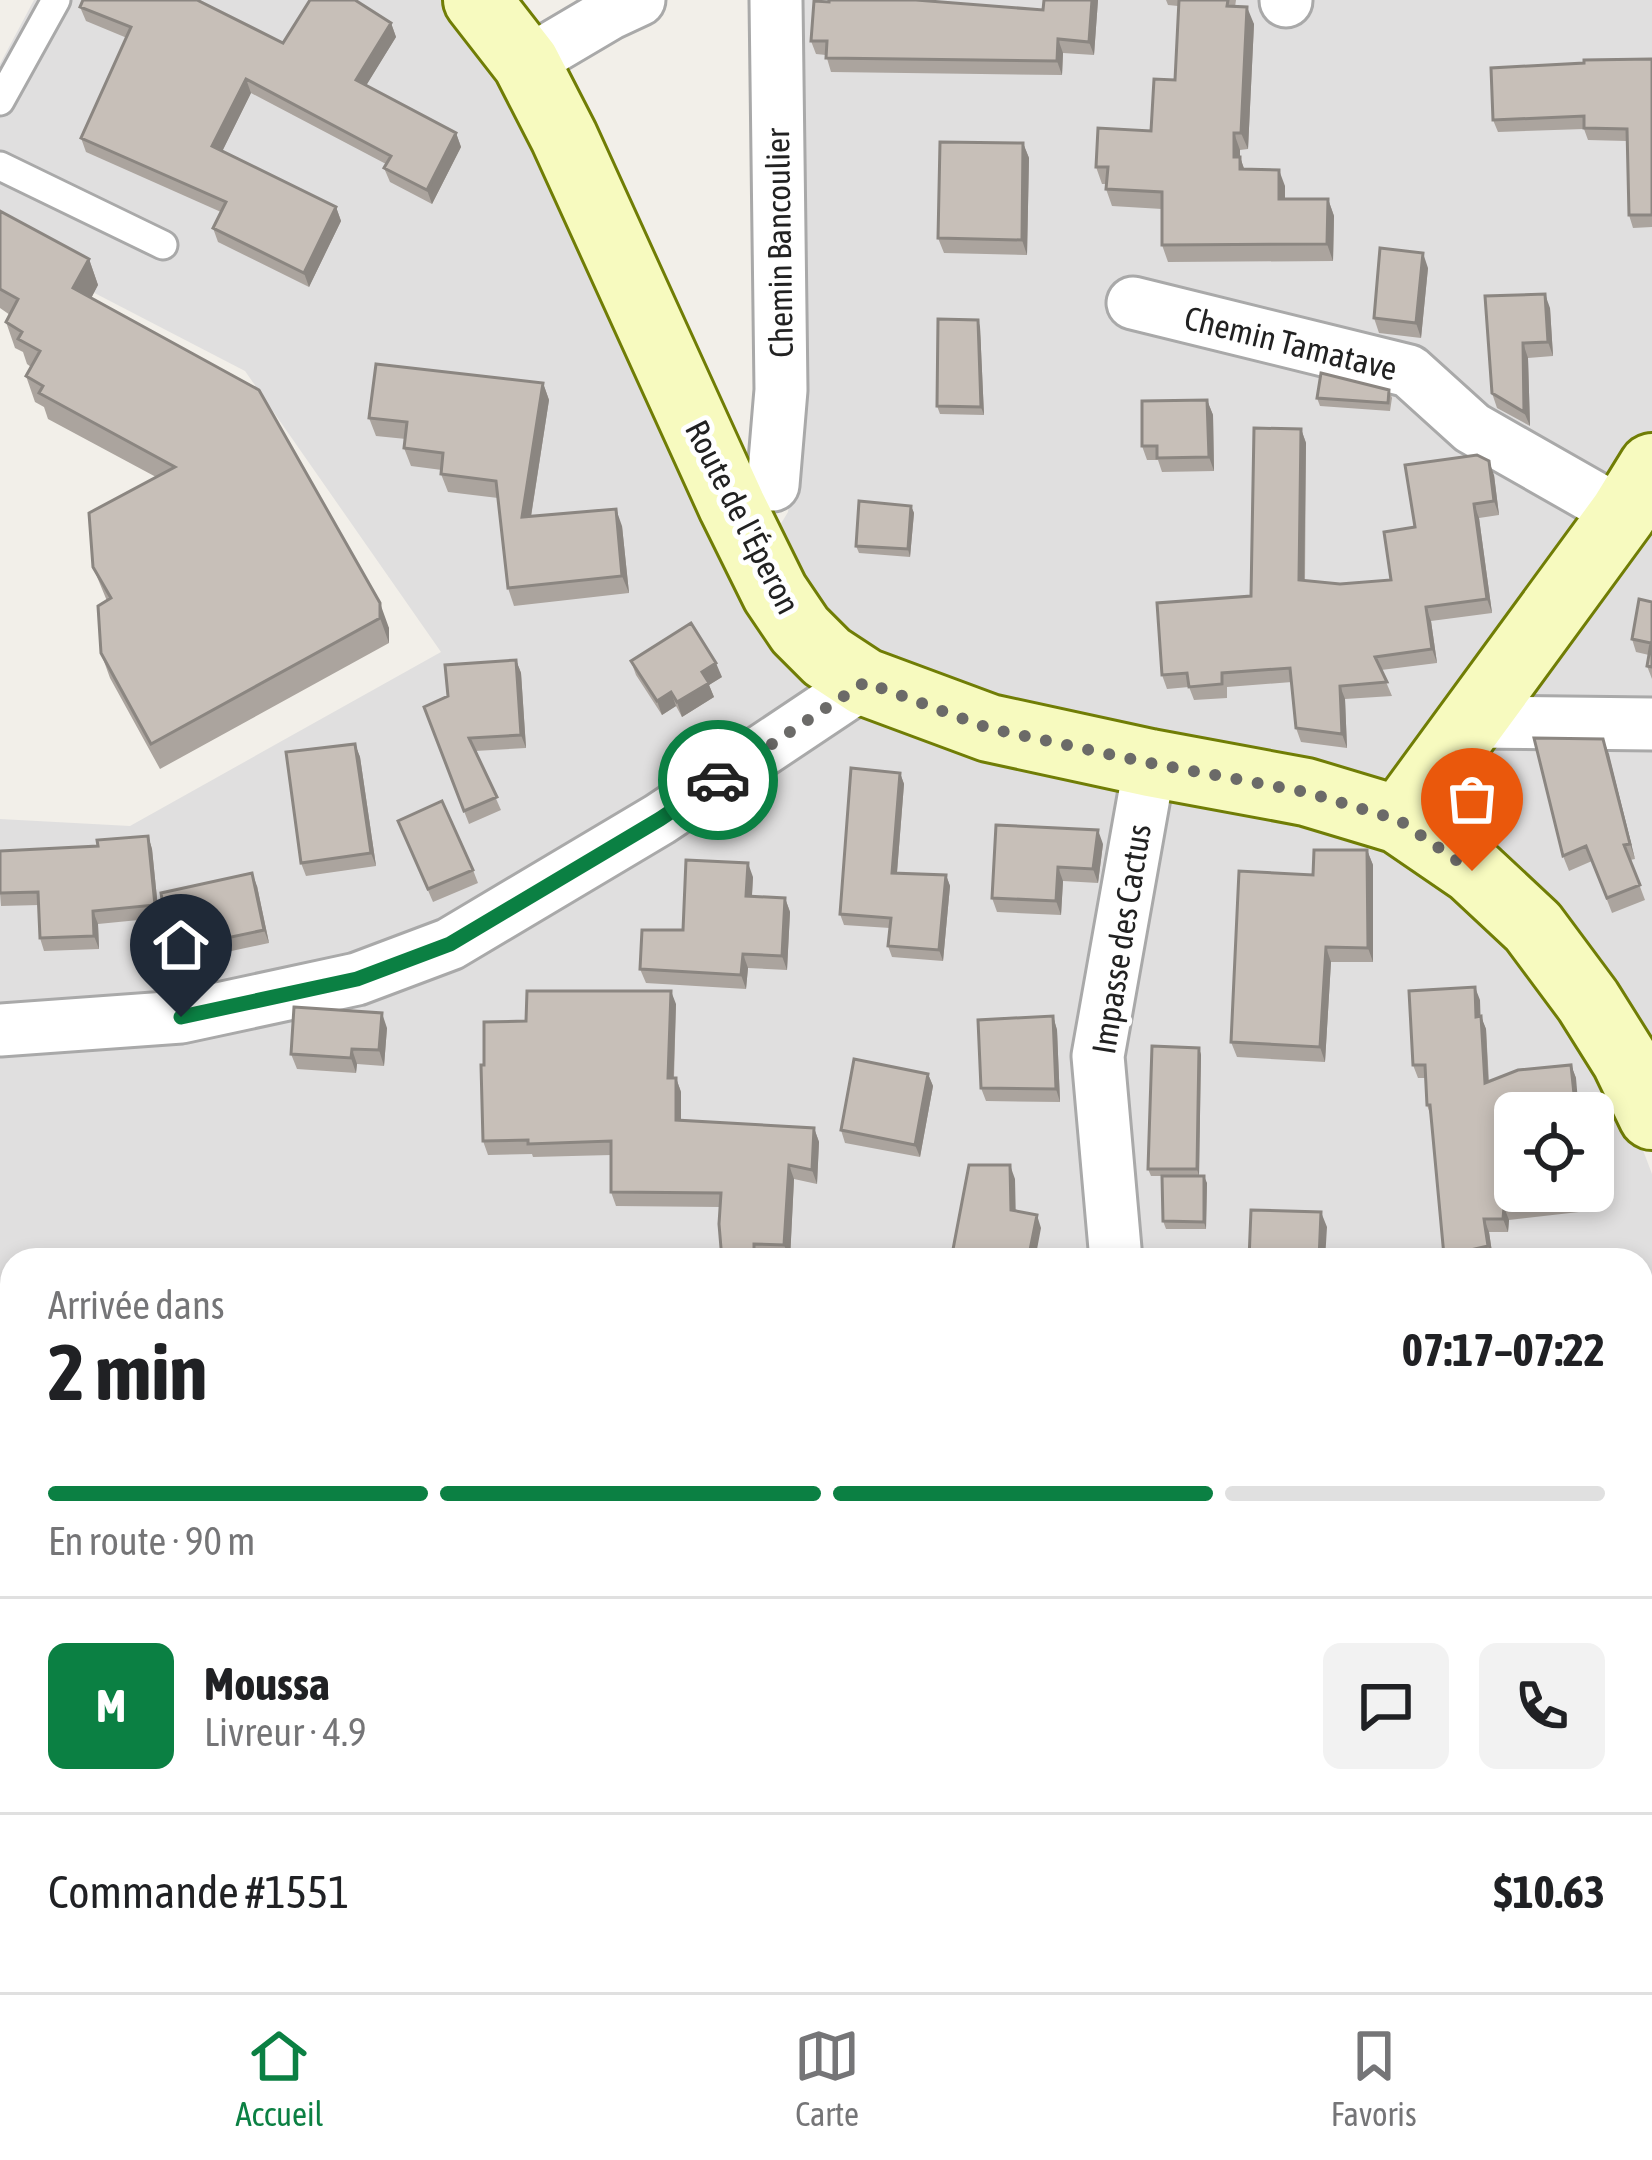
<!DOCTYPE html>
<html lang="fr">
<head>
<meta charset="utf-8">
<style>
  body { margin:0; font-family:"Asap Condensed",sans-serif; background:#f2f2f2; color:#202124; height:100vh; display:flex; flex-direction:column; font-size:45px; white-space:nowrap }
  * { box-sizing:border-box; margin:0 }
  p { font-size:39px; color:#757577 }
  .icon { flex:none; width:66px; height:66px; fill:none; stroke:currentColor; stroke-width:2; stroke-linecap:round; stroke-linejoin:round }
  .map { position:relative; flex:1; overflow:hidden }
  .details { position:absolute; left:0px; top:1248px; width:1653px; height:744px; display:flex; flex-direction:column; background:#fff; border-radius:36px 36px 0 0; box-shadow:0 6px 18px #0003 }
  .details>* { flex:none }
  .fabs { position:absolute; left:1494px; top:1092px; display:grid; gap:24px }
  .fabs a { display:grid; place-items:center; width:120px; height:120px; border-radius:18px; background:#fff; box-shadow:0 6px 18px #0003; font-size:60px }
  .pin { position:absolute; display:grid; place-items:center; width:102px; height:102px; color:#fff; margin:-123px -51px; border-radius:50% 50% 50% 0; rotate:-45deg; box-shadow:0 0 12px #0007 }
  .pin .icon { rotate:45deg }
  .courier { position:absolute; display:grid; place-items:center; width:120px; height:120px; margin:-60px; border:9px solid #0b8043; border-radius:50%; background:#fff; color:#222; box-shadow:0 3px 15px #0007 }
  .overview em { font-style:normal; font-weight:700 }
  .overview div { display:flex; flex-direction:column-reverse }
  .overview { display:flex; align-items:center; justify-content:space-between; height:204px; padding:0 48px }
  h1 { font-size:78px; font-weight:700; line-height:90px }
  .bar { display:grid; grid-template-columns:repeat(4,1fr); gap:18px 12px; align-content:center; height:144px; padding:0 48px }
  .bar i { height:15px; border-radius:9px; background:#e0e0e0 }
  .bar .on { background:#0b8043 }
  .bar p { grid-column:span 4 }
  .line { display:flex; align-items:center; gap:30px; padding:0 48px; border-top:3px solid #e0e0e0 }
  .line div { flex:1 }
  .round { display:grid; place-items:center; flex:none; width:126px; height:126px; border-radius:18px; background:#f2f2f2 }
  .tab-bar { display:flex; justify-content:space-around; align-items:center; height:168px; border-top:3px solid #e0e0e0; background:#fff; font-size:33px; color:#757577 }
  .tab-bar a { display:grid; justify-items:center; gap:6px }
  .tab-bar .on { color:#0b8043 }
  .map>svg:first-child { display:block }
  .residential { fill:#e0dfdf; fill-rule:evenodd }
  .grass { fill:#cdebb0 }
  .lines { fill:none; stroke-linecap:round; stroke-linejoin:round }
  .lane-casing { stroke:#a9a9a9; stroke-width:33 }
  .street-casing { stroke:#a9a9a9; stroke-width:57 }
  .secondary-casing { stroke:#707d05; stroke-width:72 }
  .lane { stroke:#fff; stroke-width:27 }
  .street { stroke:#fff; stroke-width:51 }
  .secondary { stroke:#f7fabf; stroke-width:66 }
  .wall { fill:#aba49e }
  .shaded-wall { fill:#8b8681 }
  .building { fill:#c7bfb8; stroke:#8b8681; stroke-width:3 }
  .done { stroke:#6b6a68; stroke-width:12; stroke-dasharray:0 21.6 }
  .route { stroke:#0b8043; stroke-width:15 }
  .labels { text-anchor:middle; dominant-baseline:central; stroke-width:10; stroke-linejoin:round; paint-order:stroke }
  .street-label { font-size:33px; fill:#222; stroke:#fff }
</style>
</head>
<body>
<div class="map">
<svg width="1652" height="1992" viewBox="0 0 1652 1992">
  <rect width="100%" height="100%" fill="#f2efe9"/>
  <path class="residential" d="M34 0H480L825 665 1390 830 1509 921 1629 1113 1652 1174V1992H1355V1980H1641V1260H463L181 1250 176 1260H12V1573L0 1596V819L130 826 441 652 245 371 0 244V64ZM1515 1113H1593V1191H1515Z
    M791 0H1652V1116L1471 870 936 710 759 560 788 512 803 388Z"/>
  <path class="grass" d="M0 1631 12 1633V1980H1143L1160 1992H0Z"/>
  <g class="lines">
    <g class="lane-casing">
      <path id="lane" d="M0 101 56 0
        M0 166 163 245"/>
    </g>
    <g class="street-casing">
      <path id="street" d="M1286 1V0
        M526 63 609 14 639 0
        M1133 303 1409 371 1472 428 1623 514
        M773 485 781 390 776 0
        M1469 722 1652 724
        M0 1030 181 1017 357 979 450 944 660 819 865 682
        M1116 1260 1098 1056 1150 763"/>
    </g>
    <g class="secondary-casing">
      <path id="secondary" d="M477 0 526 63 564 137 732 506 775 593 800 630 827 657 865 682 989 728 1150 763 1306 792 1399 820 1472 870 1533 927 1588 1001 1625 1060 1652 1116
        M1399 820 1623 514 1652 467"/>
    </g>
    <use href="#lane" class="lane"/>
    <use href="#street" class="street"/>
    <use href="#secondary" class="secondary"/>
  </g>
  <path class="wall" d="M829 0H922V2L1043 10 1098 0 1094 55 1063 53 1062 75 831 72 826 55 816 54 811 41Z
    M1166 0H1236L1235 7 1254 24 1248 149 1240 150V157L1244 169 1285 186V199H1328L1334 216 1333 261 1168 262 1162 245V209L1112 206 1106 189 1107 184H1102L1096 167 1151 131 1175 80 1178 6 1168 5Z
    M80 7 283 43 391 23 396 37 366 85 456 133 461 147 432 204 390 182 384 168 386 164 251 93 222 151 336 207 341 221 309 287 218 242 213 228 221 212 86 152 81 138 127 38 86 21Z
    M1652 59V227L1633 228 1629 215 1627 141 1588 140 1584 129 1498 132 1493 120Z
    M1023 143 1029 158 1027 255 944 253 938 238Z
    M0 211 89 259 98 285 91 298 389 628V643L160 769 110 678 101 653 107 601 93 567 156 477 48 419 44 407 35 402 26 376 31 367 27 364 23 352 15 348 6 322 10 315 0 308Z
    M1428 268 1421 338 1379 333 1374 318Z
    M1485 296 1550 308 1553 356 1528 358 1530 426 1497 408 1492 393Z
    M980 327 984 415 940 414 937 406Z
    M543 383 549 400 531 517 622 526 629 593 514 606 508 588 498 498 448 492 441 474 442 470 411 466 404 448 406 439 376 436 369 418Z
    M1389 390 1392 398 1390 411 1320 406 1317 398Z
    M1207 400 1213 415 1214 471 1162 472 1158 460H1147L1142 446Z
    M1301 429 1306 443 1305 581 1340 584 1391 580 1415 527 1494 475 1499 515 1479 518 1492 613 1431 621 1437 663 1381 670 1392 696 1345 699 1347 748 1301 742 1296 728 1292 682 1227 687V698L1194 700 1189 687 1167 689 1162 675 1251 596Z
    M911 506 914 513 910 557 859 553 856 546Z
    M1652 602V679L1647 666 1649 655 1636 652 1632 639Z
    M516 660 521 673 526 748 475 751 501 810 469 824 424 707 448 696Z
    M631 661 722 677 709 685 714 697 682 717 676 706 662 715 636 675Z
    M1603 739 1635 859 1630 860 1645 900 1612 913 1592 861 1569 871 1563 856Z
    M355 744 360 757 376 866 306 876 301 863Z
    M900 773 904 784 897 873 946 875 950 886 943 961 892 957 888 946 890 928 844 925 840 914Z
    M398 821 473 870 478 883 433 902Z
    M148 836 152 849 159 918 98 924 99 949 44 951 40 938 39 905 1 906 0 893 98 846Z
    M1103 844 1098 883 1063 881 1061 915 997 912 992 898Z
    M1367 850 1373 865V962H1331L1325 1062 1237 1057 1231 1042 1313 875Z
    M753 877 752 896 785 898 790 912 787 970 748 968 746 989 646 983 640 969 683 930Z
    M257 886 269 943 175 963 170 950Z
    M1480 1000V1016L1486 1029 1489 1081 1571 1065 1576 1078 1515 1191H1593V1140L1604 1152 1609 1199 1578 1202 1579 1212 1509 1220 1508 1232H1489L1493 1259 1445 1260 1431 1117 1427 1105 1425 1078H1418L1413 1065Z
    M676 1004 674 1078H676L681 1092V1120L814 1128 819 1142 817 1184 794 1179 790 1259 722 1260 720 1207 616 1206 611 1192V1155L533 1157 532 1154 488 1155 483 1141 484 1065 526 1021Z
    M1053 1016 1057 1030 1060 1102 986 1101 981 1088Z
    M387 1028 384 1066 357 1064 356 1073 297 1069 291 1054Z
    M1199 1048 1201 1055 1199 1176 1207 1183 1206 1229H1166L1163 1221 1162 1176H1151L1148 1169Z
    M928 1074 933 1086 920 1157 845 1143 841 1130Z
    M803 1980H860L861 1988 806 1992Z"/>
  <path class="shaded-wall" d="M1092 0H1098L1094 55 1089 42Z
    M1247 7 1254 24 1248 149 1241 133Z
    M391 23 396 37 361 94 356 80Z
    M1058 39 1063 53 1062 75 1057 61Z
    M246 79 251 93 218 160 212 146Z
    M456 133 461 147 432 204 427 190Z
    M1234 133 1240 150V165V157L1246 174V186L1234 157Z
    M1023 143 1029 158 1027 255 1022 240Z
    M1279 170 1285 186V215L1279 199Z
    M1328 199 1334 216 1333 261 1327 244Z
    M336 207 341 221 309 287 304 273Z
    M1423 253 1428 268 1421 338 1416 323Z
    M89 259 98 285 83 314 73 288Z
    M1545 294 1550 308 1553 356 1548 342Z
    M978 320 980 327 984 415 981 407Z
    M1523 343 1528 358 1530 426 1524 412Z
    M543 383 549 400 528 535 522 517Z
    M1207 400 1213 415 1214 471 1209 457Z
    M1301 429 1306 443 1304 594 1299 580Z
    M1489 461 1494 475 1499 515 1494 501Z
    M1474 504 1479 518 1492 613 1487 599Z
    M911 506 914 513 910 557 908 549Z
    M616 509 622 526 629 593 622 576Z
    M380 603 389 628V643L380 618Z
    M1426 607 1431 621 1437 663 1432 649Z
    M516 660 521 673 526 748 521 735Z
    M716 663 722 677 709 685 714 697 682 717 677 702 702 672Z
    M1340 686 1345 699 1347 748 1342 734Z
    M671 692 676 706 662 715 657 701Z
    M1603 739 1609 754 1635 859 1630 844Z
    M355 744 360 757 376 866 371 853Z
    M900 773 904 784 896 884 892 873Z
    M1098 830 1103 844 1098 883 1093 869Z
    M148 836 152 849 159 918 155 905Z
    M1367 850 1373 865V962L1368 948Z
    M748 863 753 877 751 910 746 896Z
    M1058 867 1063 881 1061 915 1056 901Z
    M252 873 257 886 269 943 264 930Z
    M946 875 950 886 943 961 939 950Z
    M785 898 790 912 787 970 782 956Z
    M93 911 98 924 99 949 94 936Z
    M1326 947 1331 962 1325 1062 1320 1047Z
    M743 954 748 968 746 989 741 975Z
    M1475 987 1480 1000 1481 1030 1476 1017Z
    M671 991 676 1004 673 1092 668 1078Z
    M382 1013 387 1028 384 1066 379 1050Z
    M1053 1016 1057 1030 1060 1102 1056 1089Z
    M1481 1016 1486 1029 1489 1096 1485 1083Z
    M1199 1048 1201 1055 1199 1176 1197 1169Z
    M352 1049 357 1064 356 1073 351 1058Z
    M1571 1065 1576 1078 1579 1113H1576Z
    M928 1074 933 1086 920 1157 915 1145Z
    M676 1078 681 1092V1134L676 1120Z
    M814 1128 819 1142 817 1184 812 1170Z
    M1599 1139 1604 1152 1609 1199 1604 1186Z
    M789 1165 794 1179 790 1259 784 1245Z
    M1010 1165 1015 1179 1016 1224 1011 1210Z
    M1204 1176 1207 1183 1206 1229 1204 1222Z
    M1504 1207 1509 1220 1508 1232 1503 1219Z
    M1321 1212 1327 1227 1325 1260H1319Z
    M1037 1215 1041 1228 1035 1260H1028Z
    M1484 1219 1489 1232 1493 1259 1488 1246Z"/>
  <path class="building" d="M83 0H197L283 43 310 0H355L391 23 356 80 456 133 427 190 384 168 391 156 246 79 212 146 336 207 304 273 213 228 226 202 81 138 131 27 80 7Z
    M829 0H916L1043 10 1044 0H1092L1089 42 1058 39 1057 61 826 58 827 41H811L814 1 829 2Z
    M1179 0H1228L1227 6 1247 7 1241 133H1234V157H1240V169L1279 170V199H1328L1327 244 1162 245V192L1106 189 1108 167H1096L1098 128 1151 131 1154 79 1175 80Z
    M1652 59V215H1629L1627 129 1584 128V116L1493 120 1491 68 1584 63V60Z
    M940 142 1023 143 1022 240 938 238Z
    M0 211 89 259 73 288 259 390 380 603V618L151 744 101 653 98 606 111 598 93 567 89 513 175 467 39 393 43 386 26 376 40 351 18 339 22 332 6 322 18 299 0 289Z
    M1380 248 1423 253 1416 323 1374 318Z
    M1545 294 1548 342 1523 343 1524 412 1492 393 1485 296Z
    M938 319 978 320 981 407 937 406Z
    M376 364 543 383 522 517 616 509 622 576 508 588 496 481 441 474 443 453 404 448 407 422 369 418Z
    M1321 373 1389 390 1388 403 1317 398Z
    M1207 400 1209 457 1157 458V446H1142V401Z
    M1254 428 1301 429 1299 580 1340 584 1391 580 1384 532 1415 527 1405 465 1477 455 1489 461 1494 501 1474 504 1487 599 1426 607 1432 649 1375 657 1387 682 1340 686 1342 734 1296 728 1290 668 1222 673V684L1189 687 1187 673 1162 675 1157 603 1251 596Z
    M859 501 911 506 908 549 856 546Z
    M1639 599 1652 602V667L1647 666 1651 643 1632 639Z
    M691 623 716 663 702 672 709 683 677 702 671 692 657 701 631 661Z
    M516 660 521 735 469 738 497 797 464 811 424 707 448 696 445 665Z
    M1534 738 1603 739 1630 844 1624 845 1640 885 1607 898 1586 846 1563 856Z
    M355 744 371 853 301 863 286 752Z
    M851 768 900 773 892 873 946 875 939 950 888 946 891 918 840 914Z
    M442 801 473 870 428 889 398 821Z
    M996 825 1098 830 1093 869 1058 867 1056 901 992 898Z
    M148 836 155 905 93 911 94 936 40 938 38 892 0 893V851L98 846 97 840Z
    M1314 850H1367L1368 948 1326 947 1320 1047 1231 1042 1239 871 1313 875Z
    M686 860 748 863 746 896 785 898 782 956 743 954 741 975 640 969 642 930H683Z
    M252 873 264 930 170 950 161 893Z
    M1475 987 1476 1017 1481 1016 1485 1083 1518 1070 1571 1065 1576 1113H1515V1191H1574V1199L1504 1207 1503 1219H1484L1488 1246 1444 1256 1430 1105H1427L1425 1065H1413L1409 991Z
    M527 991H671L668 1078H676V1120L814 1128 812 1170 789 1165 784 1245 754 1244V1260H722L719 1224 721 1193 611 1192V1141L528 1144V1140L483 1141 481 1065H484V1022L526 1021Z
    M294 1007 382 1013 379 1050 352 1049 351 1058 291 1054Z
    M1053 1016 1056 1089 981 1088 978 1020Z
    M1152 1046 1199 1048 1197 1169H1148Z
    M854 1059 928 1074 915 1145 841 1130Z
    M1599 1139 1604 1186 1593 1187V1140Z
    M969 1165H1010L1011 1210 1037 1215 1028 1260H951Z
    M1162 1176H1204V1222L1163 1221Z
    M1251 1210 1321 1212 1319 1260H1249Z
    M803 1980H857L803 1986Z"/>
  <g class="lines">
    <path class="done" d="M718 780 865 682 988 728 1150 763 1306 792 1399 820 1472 871"/>
    <path class="route" d="M181 1017 357 979 450 944 660 819 718 780"/>
  </g>
  <g class="labels">
    <g class="street-label">
      <text transform="translate(779 243) rotate(-91)">Chemin Bancoulier</text>
      <text transform="translate(1291 343) rotate(14)">Chemin Tamatave</text>
      <text transform="translate(743 517) rotate(63)">Route de l'Éperon</text>
      <text transform="translate(1121 939) rotate(-81)">Impasse des Cactus</text>
    </g>
  </g>
</svg>
<div class="fabs">
<a><svg class="icon" aria-label="locate" viewBox="0 0 24 24"><circle cx="12" cy="12" r="6"/><path d="M12 2v4M12 18v4M2 12h4M18 12h4"/></svg></a>
</div>
<div class="pin" style="left:1472px;top:871px;background:#ea580c"><svg class="icon" aria-label="bag" viewBox="0 0 24 24"><path d="M5 8h14l-1 12H6zM9 8a3 3 0 0 1 6 0"/></svg></div>
<div class="pin" style="left:181px;top:1017px;background:#1f2937"><svg class="icon" aria-label="home" viewBox="0 0 24 24"><path d="M3 11l9-7 9 7M6 9v11h12V9"/></svg></div>
<div class="courier" style="left:718px;top:780px"><svg class="icon" aria-label="car" viewBox="0 0 24 24"><path d="M5 17H2v-5l4-1 3-4h7l3 4 3 1v5h-3M9 17h6M6 11h13"/><circle cx="7" cy="17" r="2"/><circle cx="17" cy="17" r="2"/></svg></div>
<section class="details">
<div class="overview"><div><h1>2 min</h1><p>Arrivée dans</p></div><em>07:17–07:22</em></div>
<div class="bar"><i class="on"></i><i class="on"></i><i class="on"></i><i></i><p>En route · 90 m</p></div>
<div class="line" style="height:216px"><b class="round" style="background:#0b8043;color:#fff">M</b><div><b>Moussa</b><p>Livreur · 4.9</p></div><a class="round"><svg class="icon" aria-label="chat" viewBox="0 0 24 24"><path d="M4 5h16v11H9l-5 4z"/></svg></a><a class="round"><svg class="icon" aria-label="phone" viewBox="0 0 24 24"><path d="M5 4h4l2 5-3 2q2 4 5 5l2-3 5 2v4C11 20 4 13 5 4z"/></svg></a></div>
<div class="line" style="height:156px"><div>Commande #1551</div><b>$10.63</b></div>
</section>
</div>
<nav class="tab-bar">
<a class="on"><svg class="icon" aria-label="home" viewBox="0 0 24 24"><path d="M3 11l9-7 9 7M6 9v11h12V9"/></svg>Accueil</a>
<a><svg class="icon" aria-label="map" viewBox="0 0 24 24"><path d="M3 6l6-2 6 2 6-2v14l-6 2-6-2-6 2zM9 4v14M15 6v14"/></svg>Carte</a>
<a><svg class="icon" aria-label="saved" viewBox="0 0 24 24"><path d="M7 4h10v16l-5-4-5 4z"/></svg>Favoris</a>
</nav>
</body>
</html>
